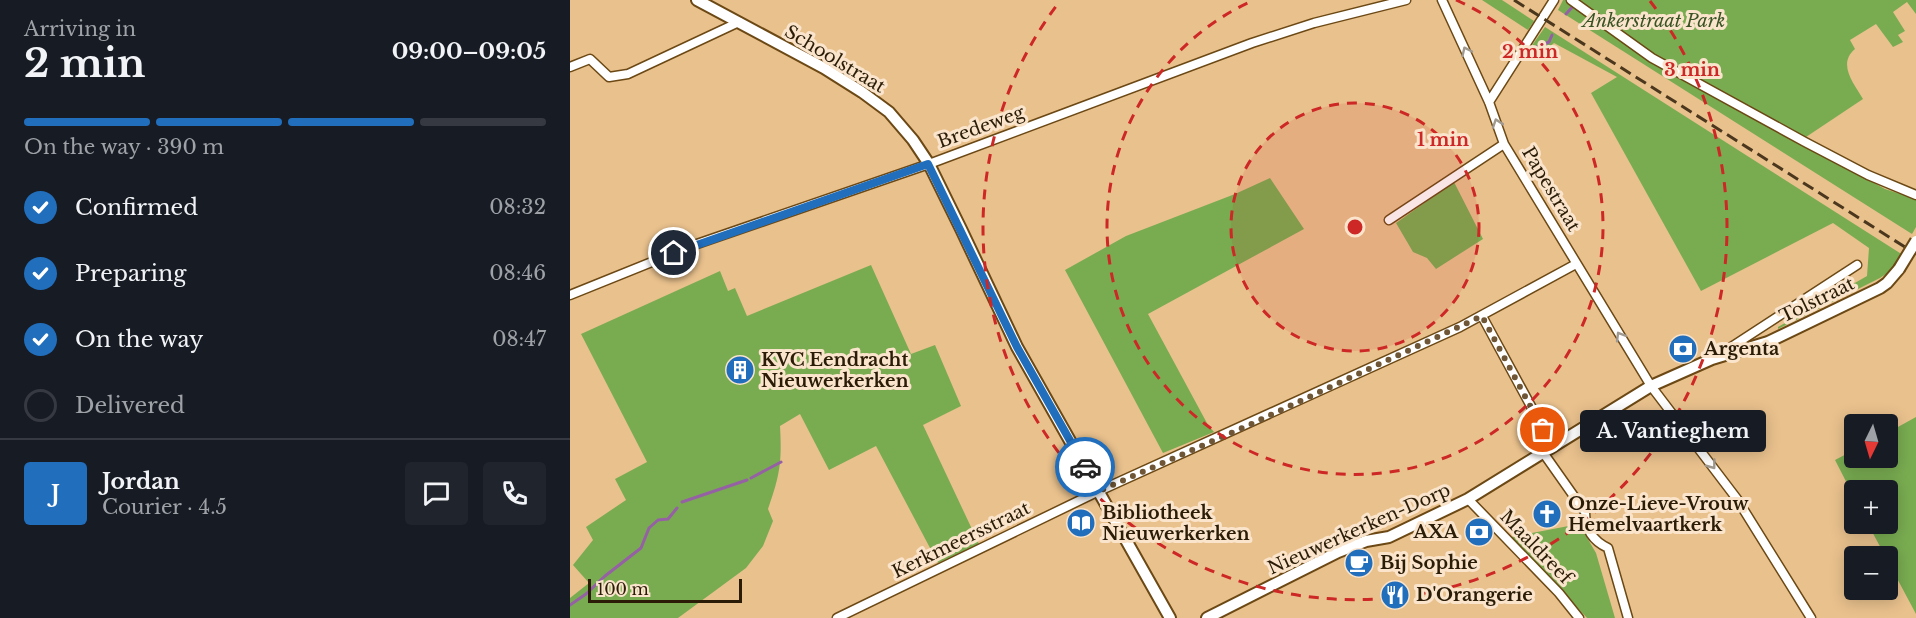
<!DOCTYPE html>
<html lang="en">
<head>
<meta charset="utf-8">
<style>
  body { margin:0; font-family:"Libre Baskerville",serif; background:#20242c; color:#f1f3f6; height:100vh; display:flex; flex-direction:column; font-size:22px; white-space:nowrap }
  * { box-sizing:border-box; margin:0 }
  p { font-size:20px; color:#9ea1a6 }
  .icon { flex:none; width:33px; height:33px; fill:none; stroke:currentColor; stroke-width:2; stroke-linecap:round; stroke-linejoin:round }
  .map { position:relative; flex:1; overflow:hidden }
  .side { display:flex; flex-direction:column; background:#171b24; width:570px }
  .side>* { flex:none }
  .needle { width:39px; rotate:185deg }
  .controls { position:absolute; left:1274px; top:414px; display:grid; gap:12px }
  .controls a { display:grid; place-items:center; width:54px; height:54px; border-radius:6px; background:#171b24; box-shadow:0 3px 15px #0003; font-size:30px }
  .scale { position:absolute; left:18px; bottom:15px; width:154px; box-sizing:border-box; padding-left:6px; border:3px solid #2b1c07; border-top:0; font-size:16px; line-height:21px; white-space:nowrap; color:#2b1c07; -webkit-text-stroke:4px #fae5cc; paint-order:stroke }
  .pin { position:absolute; display:grid; place-items:center; width:51px; height:51px; color:#fff; margin:-26px; border:3px solid #fff; border-radius:50%; box-shadow:0 2px 6px #0007 }
  .courier { position:absolute; display:grid; place-items:center; width:60px; height:60px; margin:-30px; border:4px solid #216ebd; border-radius:50%; background:#fff; color:#222; box-shadow:0 2px 8px #0007 }
  .bubble { position:absolute; height:42px; border-radius:6px; background:#171b24; box-shadow:0 3px 15px #0003; font-size:20px; font-weight:700; line-height:42px; text-align:center }
  .summary em { font-style:normal; font-weight:700 }
  .summary div { display:flex; flex-direction:column-reverse }
  .summary { display:flex; align-items:center; justify-content:space-between; height:102px; padding:0 24px }
  h1 { font-size:39px; font-weight:700; line-height:45px }
  .bar { display:grid; grid-template-columns:repeat(4,1fr); gap:9px 6px; align-content:center; height:72px; padding:0 24px }
  .bar i { height:8px; border-radius:4px; background:#363941 }
  .bar .active { background:#216ebd }
  .bar p { grid-column:span 4 }
  .line { display:flex; align-items:center; gap:15px; padding:0 24px; border-top:2px solid #363941 }
  .line div { flex:1 }
  .round { display:grid; place-items:center; flex:none; width:63px; height:63px; border-radius:6px; background:#20242c }
  ol { padding:0 24px; list-style:none }
  li { display:flex; align-items:center; gap:18px; height:66px }
  li p { margin-inline-start:auto }
  li .icon { padding:6px; border-radius:50%; background:#216ebd; color:#fff; stroke-width:4 }
  li:last-child { color:#9ea1a6 }
  li i { width:33px; height:33px; border:3px solid #363941; border-radius:50% }
  main { display:flex; flex:1; min-height:0 }
  .map>svg:first-child { display:block }
  .green { fill:#79ac51 }
  .lines { fill:none; stroke-linecap:round; stroke-linejoin:round }
  .stream { stroke:#9660a5; stroke-width:3 }
  .minor-casing { stroke:#6b4814; stroke-width:11 }
  .tertiary-casing { stroke:#6b4814; stroke-width:14 }
  .minor { stroke:#fff; stroke-width:8 }
  .tertiary { stroke:#fff; stroke-width:10 }
  .rail { stroke:#4b371d; stroke-width:3; stroke-dasharray:12 6; stroke-linecap:butt }
  .tertiary-bridge-casing { stroke:#6b4814; stroke-width:14; stroke-linecap:butt }
  .tertiary-bridge { stroke:#fff; stroke-width:10 }
  .oneway { stroke:#a0998f }
  .done { stroke:#6e5636; stroke-width:6; stroke-dasharray:0 10.8 }
  .route { stroke:#216ebd; stroke-width:8 }
  .ring { fill:none; stroke:#cd2726; stroke-width:3; stroke-dasharray:10 8 }
  .labels { text-anchor:middle; dominant-baseline:central; stroke-width:6; stroke-linejoin:round; paint-order:stroke }
  .park-label { font-size:18px; font-style:italic; fill:#395324; stroke:#fae5cc }
  .street-label { font-size:18px; fill:#2b1c07; stroke:#fae5cc }
  .poi-label { font-size:18px; font-weight:bold; fill:#2b1c07; stroke:#fae5cc; text-anchor:start }
  .centre { fill:#cd2726; stroke:#fae5cc; stroke-width:3 }
  .ring-label { font-size:18px; text-anchor:middle; font-weight:bold; fill:#cd2726; stroke:#fae5cc; stroke-width:6; stroke-linejoin:round; paint-order:stroke }
</style>
</head>
<body>
<main>
<section class="side">
<div class="summary"><div><h1>2 min</h1><p>Arriving in</p></div><em>09:00–09:05</em></div>
<div class="bar"><i class="active"></i><i class="active"></i><i class="active"></i><i></i><p>On the way · 390 m</p></div>
<ol>
<li><svg class="icon" aria-label="check" viewBox="0 0 24 24"><path d="M5 12l5 5 9-10"/></svg>Confirmed<p>08:32</p></li>
<li><svg class="icon" aria-label="check" viewBox="0 0 24 24"><path d="M5 12l5 5 9-10"/></svg>Preparing<p>08:46</p></li>
<li><svg class="icon" aria-label="check" viewBox="0 0 24 24"><path d="M5 12l5 5 9-10"/></svg>On the way<p>08:47</p></li>
<li><i></i>Delivered</li>
</ol>
<div class="line" style="height:108px"><b class="round" style="background:#216ebd;color:#fff">J</b><div><b>Jordan</b><p>Courier · 4.5</p></div><a class="round"><svg class="icon" aria-label="chat" viewBox="0 0 24 24"><path d="M4 5h16v11H9l-5 4z"/></svg></a><a class="round"><svg class="icon" aria-label="phone" viewBox="0 0 24 24"><path d="M5 4h4l2 5-3 2q2 4 5 5l2-3 5 2v4C11 20 4 13 5 4z"/></svg></a></div>
</section>
<div class="map">
<svg width="1346" height="618" viewBox="0 0 1346 618">
  <rect width="100%" height="100%" fill="#e9c18d"/>
  <path class="green" d="M912 0H932L964 21 958 30Z
    M993 0H996L1016 14 1230 142 1315 189 1346 199V227L1342 234 988 10Z
    M1004 0H1346V14L1337 2 1323 12 1335 31 1328 35 1333 42 1323 47 1306 24 1280 40 1285 49C1267 64 1284 84 1293 99L1233 139 1093 60Z
    M975 27 1333 255 1319 272 1310 278 1208 329V327L1297 276 1299 248 1263 223 1131 291 1021 93 1047 77 984 43 968 57 958 51Z
    M700 178 734 229 578 314 638 425 644 432 593 453 495 270 556 236 665 194Z
    M884 182 913 239 866 269 857 258 843 252 826 223Z
    M301 265 341 354 365 345 391 406 353 425 409 544 368 563 306 446 259 470 230 414 210 426C212 462 210 475 198 509L203 521 193 546 176 568 108 618H0V598L19 583 3 565 23 540 16 527 56 500 45 479 77 462 11 334 150 271 158 291 165 288 177 316Z
    M1346 417V614L1298 524H1317V490H1284V497L1265 460 1284 450V458H1317V433Z
    M1009 524 1026 553 1045 618H1017L941 537Z"/>
  <g class="lines">
    <path class="stream" d="M996 14 1004 5
      M965 48 979 42 982 35
      M181 478 211 462
      M112 502 177 480
      M0 605 16 594 35 576 71 548 79 528 88 520 98 519 107 508"/>
    <g class="minor-casing">
      <path id="minor" d="M872 0 919 102 934 144 1081 386 1167 499 1241 618
        M1001 0 1082 58 1235 142 1298 175 1346 195
        M0 67 20 59 39 77 58 74 169 22
        M919 102 984 0
        M819 220 934 144
        M0 295 124 245 359 164 682 43 744 23 836 0
        M912 316 982 445
        M1152 353 1287 265
        M972 451 1015 512C1015 529 1023 541 1038 548L1058 618
        M898 499 989 593 1009 618
        M267 618 529 491 890 327 1006 264"/>
    </g>
    <g class="tertiary-casing">
      <path id="tertiary" d="M127 0 254 68 292 92 319 112 343 140 359 164 391 229 447 347 600 618
        M637 618 768 552 796 541 819 537 898 499 1081 386 1142 359 1198 342 1310 288 1317 283 1329 269"/>
    </g>
    <use href="#minor" class="minor"/>
    <use href="#tertiary" class="tertiary"/>
    <path class="rail" d="M944 0 1346 254"/>
    <g class="tertiary-bridge-casing">
      <path id="tertiary-bridge" d="M1329 269 1346 241"/>
    </g>
    <use href="#tertiary-bridge" class="tertiary-bridge"/>
  </g>
  <defs><path id="oneway-chevron" d="M-2-3.5L2.5 0L-2 3.5" fill="none" stroke-width="1.6" stroke-linecap="round" stroke-linejoin="round" transform="scale(1.5)"/></defs>
  <g class="oneway">
    <use href="#oneway-chevron" transform="translate(896 51) rotate(-115)"/>
    <use href="#oneway-chevron" transform="translate(927 123) rotate(-109)"/>
    <use href="#oneway-chevron" transform="translate(1050 336) rotate(-121)"/>
    <use href="#oneway-chevron" transform="translate(1142 465) rotate(53)"/>
  </g>
  <g class="lines">
    <path class="done" d="M515 467 529 491 677 426 912 316 973 430"/>
    <path class="route" d="M104 253 358 164 447 347 515 467"/>
  </g>
  <circle cx="785" cy="227" r="124" fill="#cd2726" fill-opacity=".12"/>
  <g class="ring">
    <circle cx="785" cy="227" r="124"/>
    <path d="M886 0A248 248 0 1 1 684 0"/>
    <path d="M1080 1A372 372 0 1 1 490 1"/>
  </g>
  <defs>
    <g id="bank-disc" transform="scale(1.5)"><circle r="9.5" fill="#216ebd" stroke="#fae5cc"/><path d="M-6-4H6V4H-6ZM0-2.3a2.3 2.3 0 1 0 0 4.6a2.3 2.3 0 1 0 0-4.6Z" fill="#fff"/></g>
    <g id="building-disc" transform="scale(1.5)"><circle r="9.5" fill="#216ebd" stroke="#fae5cc"/><path d="M-4-6H4V6H1V3H-1V6H-4ZM-2.5-4.3h1.7v1.8h-1.7ZM.8-4.3h1.7v1.8H.8ZM-2.5-1h1.7V.8h-1.7ZM.8-1h1.7V.8H.8Z" fill="#fff"/></g>
    <g id="church-disc" transform="scale(1.5)"><circle r="9.5" fill="#216ebd" stroke="#fae5cc"/><path d="M-1.2-6h2.4v3.5h3.3v2.4h-3.3V6h-2.4V-.1h-3.3v-2.4h3.3Z" fill="#fff"/></g>
    <g id="library-disc" transform="scale(1.5)"><circle r="9.5" fill="#216ebd" stroke="#fae5cc"/><path d="M-6-4Q-3-5.5-.7-3.5V5Q-3 3-6 4ZM6-4Q3-5.5 .7-3.5V5Q3 3 6 4Z" fill="#fff"/></g>
    <g id="cafe-disc" transform="scale(1.5)"><circle r="9.5" fill="#216ebd" stroke="#fae5cc"/><path d="M-5.5-4.5H6V0H3Q3 3.5 0 3.5H-2.5Q-5.5 3.5-5.5 0ZM3-3.2v2h1.7v-2ZM-6 4.5H4V6H-6Z" fill="#fff"/></g>
    <g id="restaurant-disc" transform="scale(1.5)"><circle r="9.5" fill="#216ebd" stroke="#fae5cc"/><path d="M-5-6h1v4h1v-4h1v4h1v-4h1v5L-1.5 .5V6h-2V.5L-5-1ZM5-6V6H3V1.5H1.5Q1.5-4 5-6Z" fill="#fff"/></g>
  </defs>
  <g fill-rule="evenodd">
    <use href="#bank-disc" x="1113" y="349"/>
    <use href="#building-disc" x="170" y="370"/>
    <use href="#church-disc" x="977" y="514"/>
    <use href="#library-disc" x="511" y="523"/>
    <use href="#bank-disc" x="909" y="532"/>
    <use href="#cafe-disc" x="789" y="563"/>
    <use href="#restaurant-disc" x="825" y="595"/>
  </g>
  <g class="labels">
    <g class="park-label">
      <text x="1084" y="21">Ankerstraat Park</text>
    </g>
    <g class="street-label">
      <text transform="translate(265 59) rotate(31)">Schoolstraat</text>
      <text transform="translate(411 127) rotate(-20)">Bredeweg</text>
      <text transform="translate(981 189) rotate(59)">Papestraat</text>
      <text transform="translate(1247 300) rotate(-26)">Tolstraat</text>
      <text transform="translate(789 529) rotate(-24)">Nieuwerkerken-Dorp</text>
      <text transform="translate(391 540) rotate(-26)">Kerkmeersstraat</text>
      <text transform="translate(966 547) rotate(46)">Maaldreef</text>
    </g>
    <g class="poi-label">
      <text x="1134" y="349">Argenta</text>
      <text x="191" y="360">KVC Eendracht<tspan x="191" dy="21">Nieuwerkerken</tspan></text>
      <text x="998" y="504">Onze-Lieve-Vrouw<tspan x="998" dy="21">Hemelvaartkerk</tspan></text>
      <text x="532" y="513">Bibliotheek<tspan x="532" dy="21">Nieuwerkerken</tspan></text>
      <text x="888" y="532" text-anchor="end">AXA</text>
      <text x="810" y="563">Bij Sophie</text>
      <text x="846" y="595">D'Orangerie</text>
    </g>
  </g>
  <circle cx="785" cy="227" r="9" class="centre"/>
  <g class="ring-label">
    <text x="960" y="58">2 min</text>
    <text x="1122" y="76">3 min</text>
    <text x="873" y="146">1 min</text>
  </g>
</svg>
<div class="controls">
<a><svg class="needle" viewBox="-14 -14 28 28"><path d="M0-13l5 13h-10z" fill="#e53935"/><path d="M0 13l5-13h-10z" fill="#9ea1a6"/></svg></a>
<a>+</a>
<a>−</a>
</div>
<div class="scale">100 m</div>
<div class="pin" style="left:973px;top:430px;background:#ea580c"><svg class="icon" aria-label="bag" viewBox="0 0 24 24"><path d="M5 8h14l-1 12H6zM9 8a3 3 0 0 1 6 0"/></svg></div>
<div class="pin" style="left:104px;top:253px;background:#1f2937"><svg class="icon" aria-label="home" viewBox="0 0 24 24"><path d="M3 11l9-7 9 7M6 9v11h12V9"/></svg></div>
<div class="courier" style="left:515px;top:467px"><svg class="icon" aria-label="car" viewBox="0 0 24 24"><path d="M5 17H2v-5l4-1 3-4h7l3 4 3 1v5h-3M9 17h6M6 11h13"/><circle cx="7" cy="17" r="2"/><circle cx="17" cy="17" r="2"/></svg></div>
<div class="bubble" style="left:1010px;top:410px;width:186px">A. Vantieghem</div>
</div>
</main>
</body>
</html>
